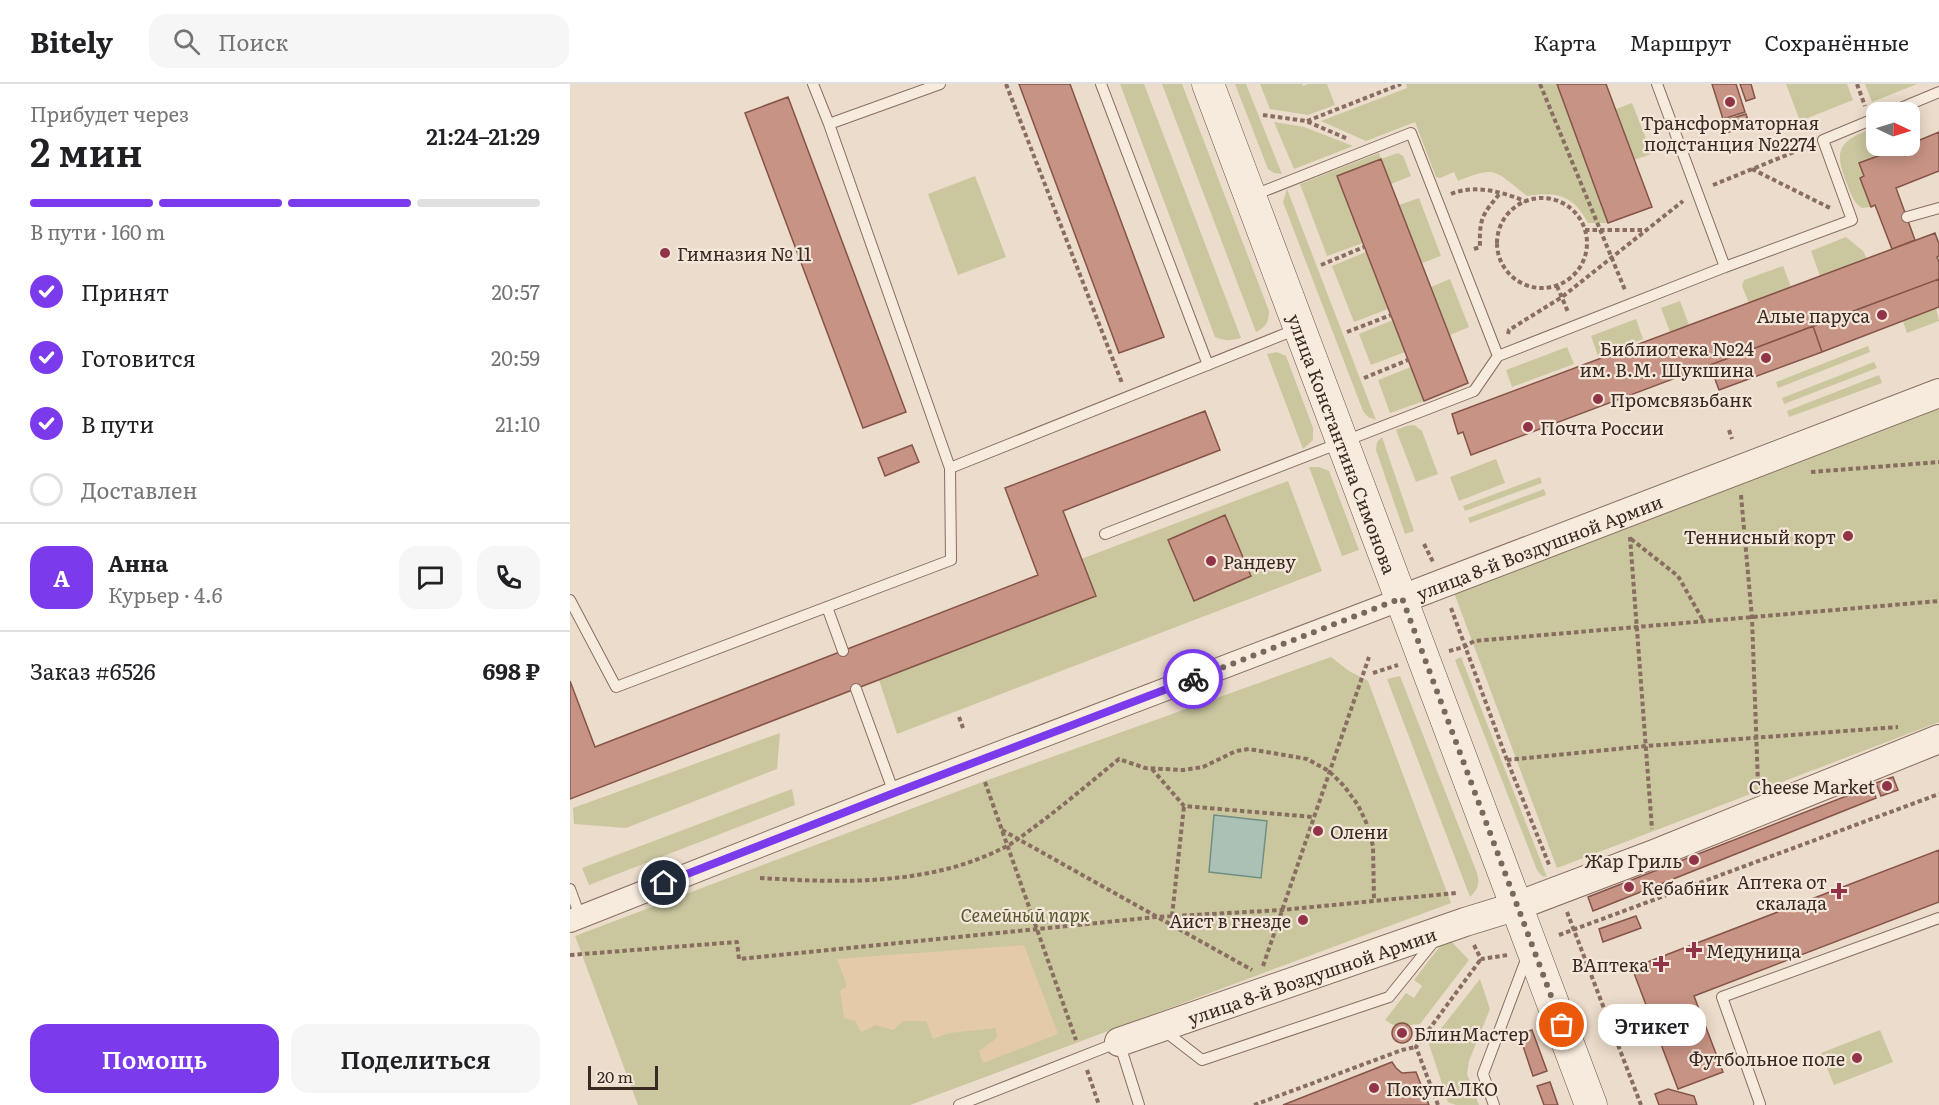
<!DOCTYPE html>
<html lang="ru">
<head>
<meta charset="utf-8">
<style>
  body { margin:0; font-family:Literata,serif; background:#f6f6f6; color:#202124; height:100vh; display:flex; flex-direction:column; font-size:22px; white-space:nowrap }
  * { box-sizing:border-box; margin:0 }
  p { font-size:20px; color:#757577 }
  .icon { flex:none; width:33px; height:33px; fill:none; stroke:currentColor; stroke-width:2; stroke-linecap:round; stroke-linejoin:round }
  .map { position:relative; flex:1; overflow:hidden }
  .panel { display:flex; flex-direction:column; background:#fff; width:570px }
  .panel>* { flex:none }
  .needle { width:39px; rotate:94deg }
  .fabs { position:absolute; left:1296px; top:18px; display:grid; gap:12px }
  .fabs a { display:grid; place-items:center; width:54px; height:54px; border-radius:12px; background:#fff; box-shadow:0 3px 15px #0003; font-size:30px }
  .scale { position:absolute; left:18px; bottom:15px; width:70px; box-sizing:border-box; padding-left:6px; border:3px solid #392922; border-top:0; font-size:16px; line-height:21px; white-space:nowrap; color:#392922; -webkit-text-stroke:4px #f4e7da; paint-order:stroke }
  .pin { position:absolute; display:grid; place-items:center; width:51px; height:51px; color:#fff; margin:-26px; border:3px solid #fff; border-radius:50%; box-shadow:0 2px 6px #0007 }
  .courier { position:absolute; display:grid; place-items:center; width:60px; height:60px; margin:-30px; border:4px solid #7c3aed; border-radius:50%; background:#fff; color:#222; box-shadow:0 2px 8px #0007 }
  .bubble { position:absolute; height:42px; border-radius:18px; background:#fff; box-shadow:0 3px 15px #0003; font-size:20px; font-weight:600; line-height:42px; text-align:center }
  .overview em { font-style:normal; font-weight:600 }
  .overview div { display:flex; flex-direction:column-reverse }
  .overview { display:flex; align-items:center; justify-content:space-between; height:102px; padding:0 30px }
  h1 { font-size:39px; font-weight:600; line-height:45px }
  .bar { display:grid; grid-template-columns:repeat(4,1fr); gap:9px 6px; align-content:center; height:72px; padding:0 30px }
  .bar i { height:8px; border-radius:4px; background:#e0e0e0 }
  .bar .current { background:#7c3aed }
  .bar p { grid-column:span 4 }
  .line { display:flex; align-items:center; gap:15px; padding:0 30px; border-top:2px solid #e0e0e0 }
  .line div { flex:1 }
  .round { display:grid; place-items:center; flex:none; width:63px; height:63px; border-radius:18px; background:#f6f6f6 }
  ol { padding:0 30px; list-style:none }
  li { display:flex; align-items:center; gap:18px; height:66px }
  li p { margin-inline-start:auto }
  li .icon { padding:6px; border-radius:50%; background:#7c3aed; color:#fff; stroke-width:4 }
  li:last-child { color:#757577 }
  li i { width:33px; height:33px; border:3px solid #e0e0e0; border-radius:50% }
  .action { display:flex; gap:12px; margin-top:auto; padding:12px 30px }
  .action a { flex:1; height:69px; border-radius:18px; background:#7c3aed; color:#fff; font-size:24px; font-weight:600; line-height:69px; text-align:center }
  .action a+a { background:#f6f6f6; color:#202124 }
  header { display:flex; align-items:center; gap:36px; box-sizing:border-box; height:84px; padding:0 30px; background:#fff; border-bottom:2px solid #e0e0e0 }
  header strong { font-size:28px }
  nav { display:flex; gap:33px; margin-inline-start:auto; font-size:21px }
  .search { width:420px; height:54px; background:#f6f6f6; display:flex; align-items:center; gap:15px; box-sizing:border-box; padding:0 21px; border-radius:18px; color:#757577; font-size:22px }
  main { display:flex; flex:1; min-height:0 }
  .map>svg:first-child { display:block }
  .green { fill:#cac79f }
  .sand { fill:#e5caaa }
  .water { fill:#abc1b6; stroke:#718f82; stroke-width:1.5 }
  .building { fill:#c79384; stroke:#855448; stroke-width:1.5 }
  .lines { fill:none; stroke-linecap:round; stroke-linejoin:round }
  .service-casing { stroke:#886d60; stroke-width:12 }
  .minor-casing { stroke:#886d60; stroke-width:24 }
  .tertiary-casing { stroke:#886d60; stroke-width:30 }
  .secondary-casing { stroke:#6a4f43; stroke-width:33 }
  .path { stroke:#886d60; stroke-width:4; stroke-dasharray:4.5 3; stroke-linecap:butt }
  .service { stroke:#f7ebde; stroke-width:10 }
  .minor { stroke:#f7ebde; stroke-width:22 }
  .tertiary { stroke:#f7ebde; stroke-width:28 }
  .secondary { stroke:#f7ebde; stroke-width:32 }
  .done { stroke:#78685d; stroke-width:6; stroke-dasharray:0 10.8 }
  .route { stroke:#7c3aed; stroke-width:8 }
  .poi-dot { fill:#923447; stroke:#f4e7da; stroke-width:2 }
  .labels { text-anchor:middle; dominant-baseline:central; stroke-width:4.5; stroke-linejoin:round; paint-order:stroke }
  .poi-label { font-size:18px; fill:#392922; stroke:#f4e7da; text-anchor:start }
  .street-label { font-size:18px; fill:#392922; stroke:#f4e7da }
  .park-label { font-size:18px; font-style:italic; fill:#52542a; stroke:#f4e7da }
</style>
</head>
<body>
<header>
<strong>Bitely</strong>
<div class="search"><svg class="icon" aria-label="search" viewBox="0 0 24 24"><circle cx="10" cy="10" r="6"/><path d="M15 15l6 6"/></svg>Поиск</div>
<nav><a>Карта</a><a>Маршрут</a><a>Сохранённые</a></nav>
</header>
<main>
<section class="panel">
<div class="overview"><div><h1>2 мин</h1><p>Прибудет через</p></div><em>21:24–21:29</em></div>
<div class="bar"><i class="current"></i><i class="current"></i><i class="current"></i><i></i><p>В пути · 160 m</p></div>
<ol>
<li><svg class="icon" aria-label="check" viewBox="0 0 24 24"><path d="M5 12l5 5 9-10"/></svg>Принят<p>20:57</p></li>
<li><svg class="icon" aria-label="check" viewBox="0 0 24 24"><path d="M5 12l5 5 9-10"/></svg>Готовится<p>20:59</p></li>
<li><svg class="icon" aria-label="check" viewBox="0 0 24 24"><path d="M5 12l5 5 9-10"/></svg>В пути<p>21:10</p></li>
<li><i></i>Доставлен</li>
</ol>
<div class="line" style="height:108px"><b class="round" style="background:#7c3aed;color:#fff">А</b><div><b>Анна</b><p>Курьер · 4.6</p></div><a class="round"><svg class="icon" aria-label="chat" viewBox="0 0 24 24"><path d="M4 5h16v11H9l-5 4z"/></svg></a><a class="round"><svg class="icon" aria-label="phone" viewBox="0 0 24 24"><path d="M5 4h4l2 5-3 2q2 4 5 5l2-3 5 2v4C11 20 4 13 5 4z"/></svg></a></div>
<div class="line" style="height:78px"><div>Заказ #6526</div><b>698 ₽</b></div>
<div class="action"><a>Помощь</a><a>Поделиться</a></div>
</section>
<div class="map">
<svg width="1369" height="1021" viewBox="0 0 1369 1021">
  <rect width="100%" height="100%" fill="#ecdccb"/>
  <path class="green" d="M550 0H574L671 254C661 257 655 257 645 253Z
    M592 0H612L699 227C699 238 696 243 686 248Z
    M665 0H676L712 90 704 89 698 85Z
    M690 0H732L733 2 738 0H757L765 21 738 31 700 25Z
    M836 0H987L1038 139H1018C1004 111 986 107 957 112 924 87 928 81 888 97L884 88 870 94 866 93 845 38 796 57 751 37 837 4Z
    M1216 0H1277L1283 16 1230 37Z
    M1295 0H1347L1302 18Z
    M1062 19 1077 57 1087 58C1086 71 1075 72 1064 76L1046 25Z
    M704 38 734 43 783 62 724 85Z
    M1296 47 1301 61 1306 59V62H1330V63L1289 79 1294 92 1290 94 1301 123 1292 124C1283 118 1281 110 1277 100 1266 72 1265 59 1296 47Z
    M809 69 811 75 828 69 833 72 841 92 821 100 811 75 767 92 793 159 757 172 730 100Z
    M405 92 436 173 388 191 358 110Z
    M717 105 806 336 798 333 793 327 713 118Z
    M849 114 871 172 852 179 829 121Z
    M1276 153 1293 167 1297 175 1250 192 1241 167Z
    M796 168 818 225 784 238 762 182Z
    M1213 182 1221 203 1179 219 1172 202 1174 196Z
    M880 195 899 243 880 251 861 203Z
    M1110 217 1119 241 1100 248 1091 224Z
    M1366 224 1369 237 1337 249 1333 237Z
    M1066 235 1073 255 1028 272 1021 252Z
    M823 236 835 268 801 281 789 250Z
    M1298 262 1300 268 1208 304 1206 298Z
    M997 263 1004 280 942 303 936 286Z
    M707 268 716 272 743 344V356L733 365 697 270Z
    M1304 278 1307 284 1214 320 1212 314Z
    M841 283 854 317 820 329 808 296Z
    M1309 291 1312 299 1219 333 1217 327Z
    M1369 321V638L987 784 883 506Z
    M844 341 852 347 868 390 846 398 826 346 836 342Z
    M812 353 844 447 835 450 806 366 807 358Z
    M926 375 935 399 889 417 880 393Z
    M739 383H749L759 387 789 466 772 472Z
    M970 393 972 399 895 427 893 422Z
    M718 397 752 487 327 650 309 596 525 512 511 475Z
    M974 405 976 411 900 439 898 434Z
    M761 573 779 587 798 597 881 819 340 1021H68L5 852 415 697Z
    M891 573 977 793 972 792 967 786 885 576Z
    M830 592 907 789C910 799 908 806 900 813L817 595Z
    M210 649 207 685 56 744 4 740 3 724Z
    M222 705 225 721 19 801 12 784Z
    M877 853 899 876 850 940 839 941 830 939 825 942 815 936 836 909 844 914 852 902 844 896Z
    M910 895 920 925 899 977 897 990 909 1021H886L878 1018 859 960Z
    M1310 946 1323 978 1264 1001 1251 969Z"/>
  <path class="sand" d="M454 861 488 950 413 979 409 967 427 954 426 944 379 949 363 955 356 937H333L323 946 306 941 291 948 285 937 274 934 270 907 277 902 267 875Z"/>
  <path class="water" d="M644 731 697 737 691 794 639 788Z"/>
  <path class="building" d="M449 0H500L594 253 549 269Z
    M987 0H1036L1082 123 1038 139Z
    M1142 0H1166L1175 28 1153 35Z
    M1170 0H1181L1185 14 1176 17Z
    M218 13 336 328 293 344 175 29Z
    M1176 30 1180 42 1159 48 1156 36Z
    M1369 48V87L1326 104 1345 156 1322 165 1305 121 1301 123 1290 94 1294 92 1289 79 1335 62H1340V60Z
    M811 75 898 299 854 317 767 92Z
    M1365 149 1369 160V172L1367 173 1369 178V195L901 371 893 348 888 350 882 330Z
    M1369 195V223L1252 268 1243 242Z
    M1243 242 1252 268 1149 306 1140 281Z
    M635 327 650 366 493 427 526 512 0 715V597L25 663 468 491 435 404Z
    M342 361 349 378 315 392 308 374Z
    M655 431 681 492 624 517 598 456Z
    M1323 693 1328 706 1311 712 1306 699Z
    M1302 702 1306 714 1023 827 1018 813Z
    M1369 766V818L1124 912 1153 988 1108 1005 1062 884Z
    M1066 832 1071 844 1033 858 1029 845Z
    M822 949a10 10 0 1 1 20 0a10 10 0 1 1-20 0Z
    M962 946 977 987 963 992 949 950Z
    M822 978 826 984 832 989 846 988 859 1021H713Z
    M980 998 988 1021H974L967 1002Z
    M1098 1005 1124 1012 1127 1021H1089L1085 1010Z"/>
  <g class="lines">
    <g class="service-casing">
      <path id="service" d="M531 0 638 281
        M1087 0 1155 183 1282 136 1253 56 1306 34
        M1321 28 1369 8
        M259 40 370 0
        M684 111 841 49 928 272
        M1337 133 1369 124
        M380 384 727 245
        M535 450 904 307 928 272 1155 183
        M0 516 46 603 381 476 380 384 259 40 243 0
        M257 523 273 567
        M286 605 324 709
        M0 805 10 832
        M592 945 632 976 819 913 865 856
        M389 1021 549 958 569 1021
        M924 1021 913 990 957 873
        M1189 1021 1190 1020 1152 913 1369 834"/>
    </g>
    <g class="minor-casing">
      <path id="minor" d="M0 837 324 709 832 515"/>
    </g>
    <g class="tertiary-casing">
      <g id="tertiary">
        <path id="s1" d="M832 515 1369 309"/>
        <path id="s2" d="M549 958 895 838 947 822 1084 770 1369 655"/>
      </g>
    </g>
    <g class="secondary-casing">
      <g id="secondary">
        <path id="s3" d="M638 0 1021 1021"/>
      </g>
    </g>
    <path class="path" d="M436 0 552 299
      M970 0 1055 206
      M1287 0 1295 22
      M693 31 736 37 778 55
      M737 37 831 0
      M1182 85 1260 124
      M1143 101 1239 62
      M881 110C905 100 932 108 955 117
      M927 159a45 45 0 1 1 90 0a45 45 0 1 1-90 0Z
      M1015 146H1076
      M904 165 910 163C909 133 913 130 931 108
      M751 181 794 163
      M987 202 998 228
      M777 248 821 231
      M938 250 939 246 992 213 1113 117
      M794 294 838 276
      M1159 346 1162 355
      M1241 388 1369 378
      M1171 411 1182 534 1188 700
      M1060 453 1082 745
      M1061 455 1108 492 1134 538
      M854 460 863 478
      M881 524 937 676 980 783
      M879 567 894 563 904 557 1369 517
      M803 589 828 581
      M389 633 393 644
      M937 676 1076 662 1328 643
      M582 685 614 722 743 733
      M415 698 506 956
      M432 746 682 886
      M190 794C274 799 361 802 437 762 448 756 457 748 467 741 495 720 522 697 549 675L575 684 613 686 633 683 666 667 679 665 737 675 759 687 774 702 788 721 796 738 803 762 804 817
      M997 828 1071 1021
      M602 832 614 722
      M989 851 1369 710
      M904 861 911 875 938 871
      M0 871 167 858 169 875 586 833 712 826 886 809
      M693 882 799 573
      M517 986 529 1021
      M684 1021 832 966 846 963
      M868 1021 846 963 911 875"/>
    <use href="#service" class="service"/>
    <use href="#minor" class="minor"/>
    <use href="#tertiary" class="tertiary"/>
    <use href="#secondary" class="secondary"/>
  </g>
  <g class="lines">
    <path class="done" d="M623 595 832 514 992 941"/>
    <path class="route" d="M94 799 324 709 623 595"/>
  </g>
  <g class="poi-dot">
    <circle cx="1160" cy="18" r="6"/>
    <circle cx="95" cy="169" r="6"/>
    <circle cx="1312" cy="231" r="6"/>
    <circle cx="1196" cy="274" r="6"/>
    <circle cx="1028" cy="315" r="6"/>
    <circle cx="958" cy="343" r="6"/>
    <circle cx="1278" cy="452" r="6"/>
    <circle cx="641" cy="477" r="6"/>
    <circle cx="1317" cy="702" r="6"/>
    <circle cx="748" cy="747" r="6"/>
    <circle cx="1124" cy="776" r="6"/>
    <circle cx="1059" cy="803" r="6"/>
    <path d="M1266 798h6v6h6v6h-6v6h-6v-6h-6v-6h6z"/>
    <circle cx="733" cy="836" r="6"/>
    <path d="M1121 857h6v6h6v6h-6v6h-6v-6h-6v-6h6z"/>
    <path d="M1088 871h6v6h6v6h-6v6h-6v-6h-6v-6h6z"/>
    <circle cx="832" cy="949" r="6"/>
    <circle cx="1287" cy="974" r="6"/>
    <circle cx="804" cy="1004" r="6"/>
  </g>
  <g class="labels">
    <g class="poi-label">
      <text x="1160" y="38" text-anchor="middle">Трансформаторная<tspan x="1160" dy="21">подстанция №2274</tspan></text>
      <text x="107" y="169">Гимназия № 11</text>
      <text x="1300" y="231" text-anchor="end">Алые паруса</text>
      <text x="1184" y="264" text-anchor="end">Библиотека №24<tspan x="1184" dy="21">им. В.М. Шукшина</tspan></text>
      <text x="1040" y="315">Промсвязьбанк</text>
      <text x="970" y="343">Почта России</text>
      <text x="1266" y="452" text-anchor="end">Теннисный корт</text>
      <text x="653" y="477">Рандеву</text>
      <text x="1305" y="702" text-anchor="end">Cheese Market</text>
      <text x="760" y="747">Олени</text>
      <text x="1112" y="776" text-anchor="end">Жар Гриль</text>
      <text x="1257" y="797" text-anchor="end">Аптека от<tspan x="1257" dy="21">скалада</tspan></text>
      <text x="1071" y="803">Кебабник</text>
      <text x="721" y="836" text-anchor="end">Аист в гнезде</text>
      <text x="1136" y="866">Медуница</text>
      <text x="1079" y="880" text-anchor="end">BАптека</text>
      <text x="844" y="949">БлинМастер</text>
      <text x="1275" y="974" text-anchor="end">Футбольное поле</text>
      <text x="816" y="1004">ПокупАЛКО</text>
    </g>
    <g class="street-label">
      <text stroke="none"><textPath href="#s3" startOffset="384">улица Константина Симонова</textPath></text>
      <text stroke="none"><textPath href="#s1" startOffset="147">улица 8-й Воздушной Армии</textPath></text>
      <text stroke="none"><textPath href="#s2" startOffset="204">улица 8-й Воздушной Армии</textPath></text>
    </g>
    <g class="park-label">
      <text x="455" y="830">Семейный парк</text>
    </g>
  </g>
</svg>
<div class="fabs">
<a><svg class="needle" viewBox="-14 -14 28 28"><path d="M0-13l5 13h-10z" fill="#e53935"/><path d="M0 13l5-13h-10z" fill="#757577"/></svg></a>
</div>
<div class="scale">20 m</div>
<div class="pin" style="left:992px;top:941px;background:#ea580c"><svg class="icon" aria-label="bag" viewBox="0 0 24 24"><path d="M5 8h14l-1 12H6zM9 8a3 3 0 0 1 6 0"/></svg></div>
<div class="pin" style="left:94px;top:799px;background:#1f2937"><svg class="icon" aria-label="home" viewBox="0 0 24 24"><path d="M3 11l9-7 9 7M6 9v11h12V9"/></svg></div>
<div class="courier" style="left:623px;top:595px"><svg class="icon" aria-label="bike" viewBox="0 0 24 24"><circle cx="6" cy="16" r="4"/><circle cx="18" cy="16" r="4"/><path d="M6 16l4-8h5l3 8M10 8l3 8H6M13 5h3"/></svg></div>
<div class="bubble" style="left:1028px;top:920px;width:108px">Этикет</div>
</div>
</main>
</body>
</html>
